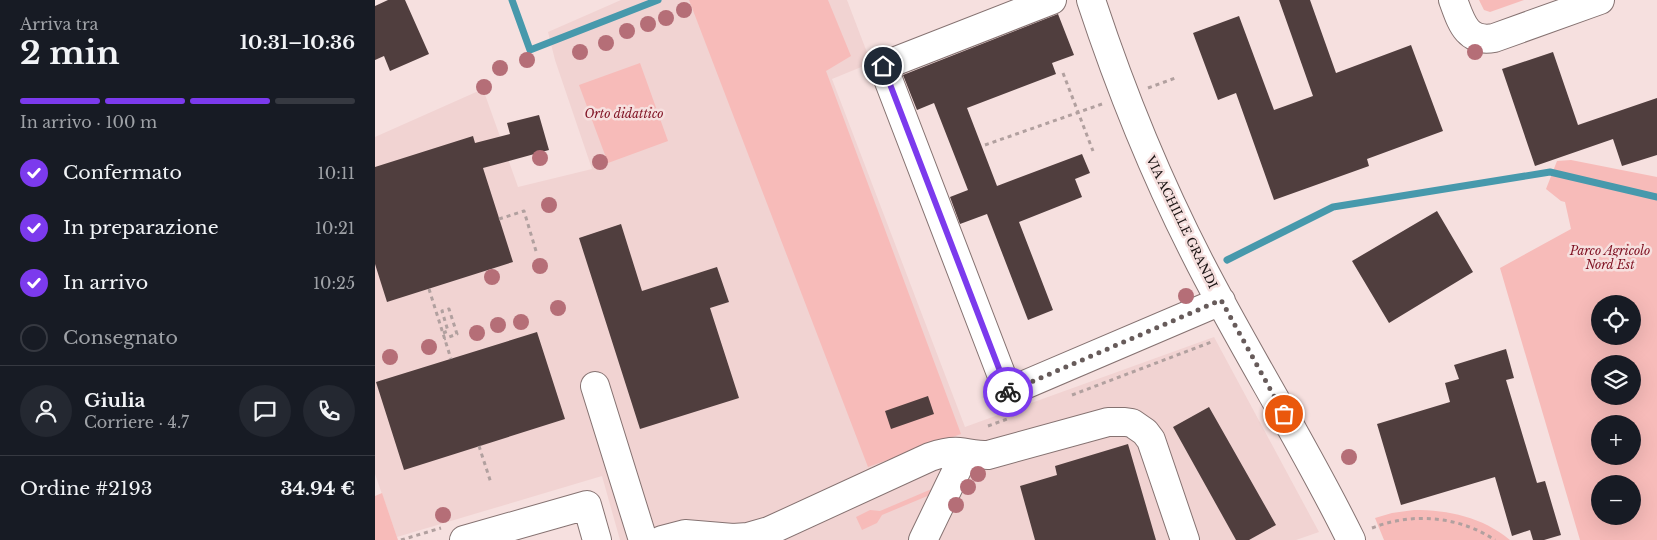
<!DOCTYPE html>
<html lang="it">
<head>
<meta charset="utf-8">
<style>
  body { margin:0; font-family:"Libre Baskerville",serif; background:#242831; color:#f1f3f6; height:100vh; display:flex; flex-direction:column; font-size:19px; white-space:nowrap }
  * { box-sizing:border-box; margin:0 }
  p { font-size:16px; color:#9ea1a6 }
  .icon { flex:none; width:28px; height:28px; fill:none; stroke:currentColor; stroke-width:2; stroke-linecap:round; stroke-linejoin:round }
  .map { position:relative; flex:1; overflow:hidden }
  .panel { display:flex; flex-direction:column; background:#171b24; width:375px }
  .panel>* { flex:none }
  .controls { position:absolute; left:1216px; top:295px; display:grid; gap:10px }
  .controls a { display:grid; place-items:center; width:50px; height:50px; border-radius:50%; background:#171b24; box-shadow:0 5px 20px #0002; font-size:25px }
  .pin { position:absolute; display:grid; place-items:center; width:42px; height:42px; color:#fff; margin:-21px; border:2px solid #fff; border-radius:50%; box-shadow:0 1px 5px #0007 }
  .courier { position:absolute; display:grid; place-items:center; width:50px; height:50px; margin:-25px; border:4px solid #7c3aed; border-radius:50%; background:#fff; color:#222; box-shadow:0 1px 6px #0007 }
  .headline em { font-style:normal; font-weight:700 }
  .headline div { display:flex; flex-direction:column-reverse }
  .headline { display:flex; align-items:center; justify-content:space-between; height:85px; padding:0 20px }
  h1 { font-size:32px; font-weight:700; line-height:38px }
  .bar { display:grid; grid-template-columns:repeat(4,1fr); gap:8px 5px; align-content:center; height:60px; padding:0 20px }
  .bar i { height:6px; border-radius:4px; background:#363941 }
  .bar .active { background:#7c3aed }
  .bar p { grid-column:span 4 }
  .line { display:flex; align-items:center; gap:12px; padding:0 20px; border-top:1px solid #363941 }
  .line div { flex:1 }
  .round { display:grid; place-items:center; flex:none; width:52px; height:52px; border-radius:26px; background:#242831 }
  ol { padding:0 20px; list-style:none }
  li { display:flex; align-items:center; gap:15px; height:55px }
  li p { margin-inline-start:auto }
  li .icon { padding:5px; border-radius:50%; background:#7c3aed; color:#fff; stroke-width:4 }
  li:last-child { color:#9ea1a6 }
  li i { width:28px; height:28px; border:2px solid #363941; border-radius:50% }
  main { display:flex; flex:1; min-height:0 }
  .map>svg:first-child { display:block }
  .built { fill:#f1d3d2 }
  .green { fill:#f7bbb9; fill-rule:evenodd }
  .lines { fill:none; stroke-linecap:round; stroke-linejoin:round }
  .stream { stroke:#4799ac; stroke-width:7 }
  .building { fill:#503e3e }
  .minor-casing { stroke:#857271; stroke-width:30 }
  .path { stroke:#b1a09f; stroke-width:3; stroke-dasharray:4 4; stroke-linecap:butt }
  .minor { stroke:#fff; stroke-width:28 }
  .tree { fill:#b56e77 }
  .done { stroke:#675b5a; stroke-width:5; stroke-dasharray:0 9 }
  .route { stroke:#7c3aed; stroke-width:6 }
  .labels { text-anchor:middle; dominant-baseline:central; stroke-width:5; stroke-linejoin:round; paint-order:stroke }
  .park-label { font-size:12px; font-style:italic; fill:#7f1122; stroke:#f6e0df }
  .street-label { font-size:12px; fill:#1a1313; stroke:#f6e0df }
</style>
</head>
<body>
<main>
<section class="panel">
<div class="headline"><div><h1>2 min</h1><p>Arriva tra</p></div><em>10:31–10:36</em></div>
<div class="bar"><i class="active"></i><i class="active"></i><i class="active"></i><i></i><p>In arrivo · 100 m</p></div>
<ol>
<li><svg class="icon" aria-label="check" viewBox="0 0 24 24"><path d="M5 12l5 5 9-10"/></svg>Confermato<p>10:11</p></li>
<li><svg class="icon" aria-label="check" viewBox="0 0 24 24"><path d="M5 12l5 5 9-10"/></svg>In preparazione<p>10:21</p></li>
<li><svg class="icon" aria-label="check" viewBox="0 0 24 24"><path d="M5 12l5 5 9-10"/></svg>In arrivo<p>10:25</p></li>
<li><i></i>Consegnato</li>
</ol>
<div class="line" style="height:90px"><a class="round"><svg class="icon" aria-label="person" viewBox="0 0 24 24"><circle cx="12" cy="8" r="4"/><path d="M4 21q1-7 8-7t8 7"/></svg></a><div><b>Giulia</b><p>Corriere · 4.7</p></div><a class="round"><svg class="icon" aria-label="chat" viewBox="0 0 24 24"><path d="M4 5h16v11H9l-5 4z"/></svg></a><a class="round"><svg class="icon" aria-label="phone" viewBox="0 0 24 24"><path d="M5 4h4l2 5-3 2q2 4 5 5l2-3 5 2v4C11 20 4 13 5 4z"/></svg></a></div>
<div class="line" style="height:65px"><div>Ordine #2193</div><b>34.94 €</b></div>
</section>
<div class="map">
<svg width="1282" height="540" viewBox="0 0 1282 540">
  <rect width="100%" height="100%" fill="#f6e0df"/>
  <path class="built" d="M246 0H472L496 63 457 79 590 427 839 337 944 532 921 540H245L227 476 22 537 0 474V137L108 89 143 187 217 169 180 60 173 32Z"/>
  <path class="green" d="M314 0H453L476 56 451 71 586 434 493 467Z
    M1104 0H1149L1115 12 1109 10Z
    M265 63 293 141 233 163 204 85Z
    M1196 160 1282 177V540H1205L1125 268 1196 229 1190 202 1186 201 1171 189 1182 161ZM1225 304H1258V336H1225ZM1225 364H1258V396H1225ZM1225 424H1258V456H1225ZM1225 484H1258V516H1225Z
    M559 488 562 492 507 515 502 523 487 530 481 517 495 510 505 511Z
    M7 493 22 537 23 540H0V496Z
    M1039 510C1074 510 1107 517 1135 540H1009L1000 518 1017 513Z"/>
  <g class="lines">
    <path class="stream" d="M137 0 155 50 283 0
      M852 260 958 207 1175 172 1282 197"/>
  </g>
  <path class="building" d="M13 0H30L54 54 15 71 9 56 0 60V6Z
    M904 0H935L961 73 1036 45 1068 131 992 159 994 166 899 200 861 93 843 100 818 33 864 16 899 110 938 96Z
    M683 14 699 55 677 63 681 74 592 108 622 186 707 154 715 173 700 179 707 197 644 222 678 310 653 320 612 214 585 224 575 197 593 190 559 103 542 110 528 75Z
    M1178 52 1203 125 1282 98V155L1247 166 1238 139 1160 166 1127 69Z
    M164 115 174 150 108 168 138 262 12 302 0 264V167L98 136 100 143 135 134 132 123Z
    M1062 211 1098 272 1014 323 977 261Z
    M246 224 267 291 342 267 354 302 335 308 364 398 265 429 204 238Z
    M162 332 190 419 29 470 1 382Z
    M1131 349 1139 378 1131 380 1162 483 1170 481 1186 535 1169 540H1158L1155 530 1137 536 1120 477 1026 505 1002 424 1075 402 1070 383 1084 379 1079 365Z
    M553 396 559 414 516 429 510 411Z
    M834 407 901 525 874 540H861L798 427Z
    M753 444 781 540H660L645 486 682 475 680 466Z"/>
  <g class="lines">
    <g class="minor-casing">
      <path id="minor" d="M677 0 508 66 633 392 846 301
        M716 0C746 91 782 180 826 265 874 358 930 446 976 540
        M1078 0C1086 21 1091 43 1119 38L1225 0
        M220 386 268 540
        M89 540 212 505 222 540
        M287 540 310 534 358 538 373 537 394 531 555 457C564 454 574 451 584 452 594 453 601 455 613 455L733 422H750L757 423 770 432 776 440 810 540
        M548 540 590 453"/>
    </g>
    <path class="path" d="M688 73 718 151
      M773 88 803 77
      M610 145 727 104
      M124 219 149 211 161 251
      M54 289 76 359
      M68 333 73 331 67 311 74 309 82 334 69 339
      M697 395 839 341
      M613 426 635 418
      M104 446 116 483
      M997 528C1038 512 1083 516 1120 540
      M26 540 66 528"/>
    <use href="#minor" class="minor"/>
  </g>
  <g class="tree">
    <circle cx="309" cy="10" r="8"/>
    <circle cx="291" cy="18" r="8"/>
    <circle cx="273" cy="24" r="8"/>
    <circle cx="252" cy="31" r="8"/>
    <circle cx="231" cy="43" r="8"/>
    <circle cx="205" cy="52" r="8"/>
    <circle cx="1100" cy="52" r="8"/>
    <circle cx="152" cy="60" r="8"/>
    <circle cx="125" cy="68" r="8"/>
    <circle cx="109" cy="87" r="8"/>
    <circle cx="165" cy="158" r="8"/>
    <circle cx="225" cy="162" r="8"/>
    <circle cx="174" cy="205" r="8"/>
    <circle cx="165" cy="266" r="8"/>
    <circle cx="117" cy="277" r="8"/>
    <circle cx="811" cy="296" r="8"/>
    <circle cx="183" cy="308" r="8"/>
    <circle cx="146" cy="322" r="8"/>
    <circle cx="123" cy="325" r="8"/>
    <circle cx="102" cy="333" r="8"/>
    <circle cx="54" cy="347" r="8"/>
    <circle cx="15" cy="357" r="8"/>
    <circle cx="974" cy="457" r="8"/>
    <circle cx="603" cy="474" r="8"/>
    <circle cx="593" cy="487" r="8"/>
    <circle cx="581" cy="505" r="8"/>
    <circle cx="68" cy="515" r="8"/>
  </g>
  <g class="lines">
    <path class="done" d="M633 392 846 300 909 414"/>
    <path class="route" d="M508 66 633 392"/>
  </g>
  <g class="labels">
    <g class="park-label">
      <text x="249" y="113">Orto didattico</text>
      <text x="1235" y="250">Parco Agricolo<tspan x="1235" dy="14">Nord Est</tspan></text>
    </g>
    <g class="street-label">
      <text transform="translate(807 222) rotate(64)">VIA ACHILLE GRANDI</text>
    </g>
  </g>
</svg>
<div class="controls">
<a><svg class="icon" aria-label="locate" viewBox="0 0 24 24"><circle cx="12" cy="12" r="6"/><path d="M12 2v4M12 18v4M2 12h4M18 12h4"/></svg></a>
<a><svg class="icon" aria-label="layers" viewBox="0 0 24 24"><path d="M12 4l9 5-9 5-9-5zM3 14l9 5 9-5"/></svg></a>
<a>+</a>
<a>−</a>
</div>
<div class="pin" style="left:909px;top:414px;background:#ea580c"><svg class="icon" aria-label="bag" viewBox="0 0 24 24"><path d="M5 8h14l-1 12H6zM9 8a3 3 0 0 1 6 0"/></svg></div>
<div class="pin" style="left:508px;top:66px;background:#1f2937"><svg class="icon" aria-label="home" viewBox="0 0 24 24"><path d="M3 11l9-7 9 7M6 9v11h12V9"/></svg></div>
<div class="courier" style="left:633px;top:392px"><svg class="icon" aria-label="bike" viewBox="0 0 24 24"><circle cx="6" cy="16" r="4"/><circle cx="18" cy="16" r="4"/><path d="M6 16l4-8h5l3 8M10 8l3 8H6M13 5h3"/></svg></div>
</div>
</main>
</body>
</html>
